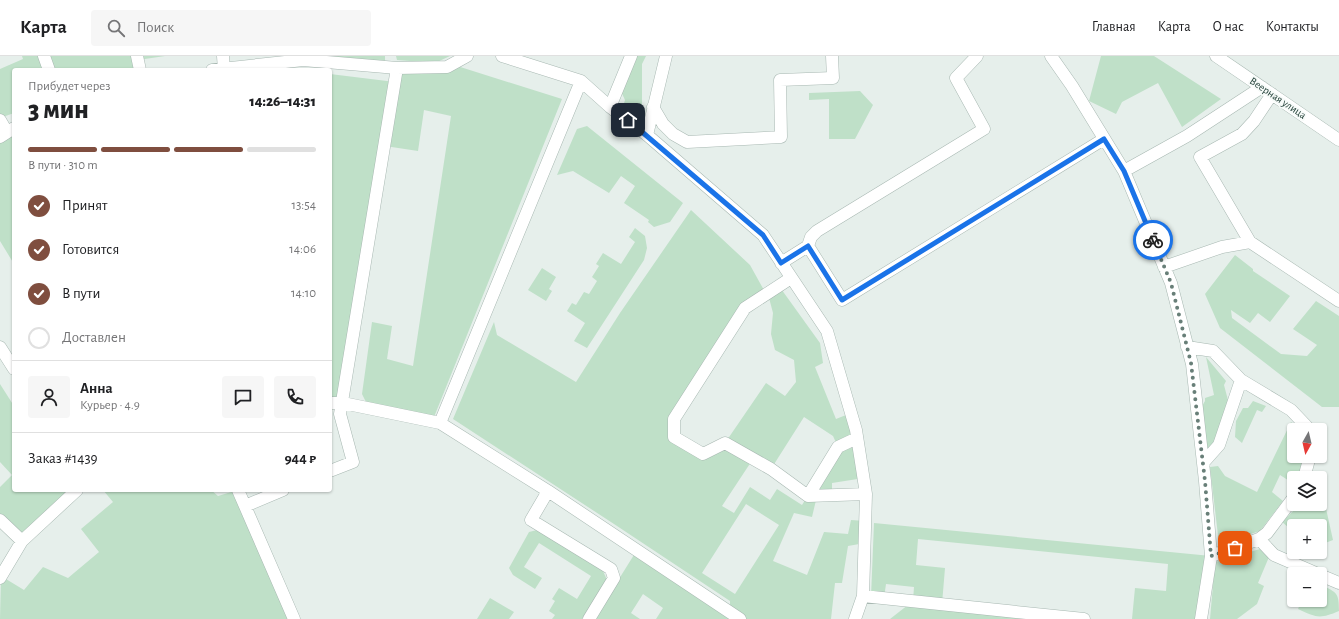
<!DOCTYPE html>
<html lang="ru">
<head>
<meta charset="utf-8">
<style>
  body { margin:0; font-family:"Alegreya Sans",sans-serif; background:#f6f6f6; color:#202124; height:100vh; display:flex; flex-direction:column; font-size:15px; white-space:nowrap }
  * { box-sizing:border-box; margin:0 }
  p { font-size:13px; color:#757577 }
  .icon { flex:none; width:22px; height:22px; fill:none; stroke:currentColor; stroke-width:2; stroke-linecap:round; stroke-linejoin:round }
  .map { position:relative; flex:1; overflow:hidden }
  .sheet { position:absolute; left:12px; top:12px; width:320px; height:424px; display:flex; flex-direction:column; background:#fff; border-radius:4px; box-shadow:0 1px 3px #0004 }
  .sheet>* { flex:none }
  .needle { width:26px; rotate:188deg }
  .fabs { position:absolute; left:1287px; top:367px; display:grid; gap:8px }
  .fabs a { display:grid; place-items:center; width:40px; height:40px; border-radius:4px; background:#fff; box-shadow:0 1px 3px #0004; font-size:20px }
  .pin { position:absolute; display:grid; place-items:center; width:34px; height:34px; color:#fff; margin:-17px; border-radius:8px; box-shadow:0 2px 6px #0006 }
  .courier { position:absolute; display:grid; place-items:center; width:40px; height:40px; margin:-20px; border:3px solid #1a73e8; border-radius:50%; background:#fff; color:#222; box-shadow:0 1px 5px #0007 }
  .headline em { font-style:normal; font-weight:800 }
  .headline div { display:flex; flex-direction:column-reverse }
  .headline { display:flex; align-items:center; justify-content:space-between; height:68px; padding:0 16px }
  h1 { font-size:26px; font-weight:800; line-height:30px }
  .bar { display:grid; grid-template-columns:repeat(4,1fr); gap:6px 4px; align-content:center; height:48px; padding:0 16px }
  .bar i { height:5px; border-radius:3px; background:#e0e0e0 }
  .bar .on { background:#7f4e3f }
  .bar p { grid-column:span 4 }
  .line { display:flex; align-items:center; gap:10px; padding:0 16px; border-top:1px solid #e0e0e0 }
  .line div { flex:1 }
  .round { display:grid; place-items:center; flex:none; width:42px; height:42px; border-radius:4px; background:#f6f6f6 }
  ol { padding:0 16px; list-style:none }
  li { display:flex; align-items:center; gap:12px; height:44px }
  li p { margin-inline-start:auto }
  li .icon { padding:4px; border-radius:50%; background:#7f4e3f; color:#fff; stroke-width:4 }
  li:last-child { color:#757577 }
  li i { width:22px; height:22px; border:2px solid #e0e0e0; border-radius:50% }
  header { display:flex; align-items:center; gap:24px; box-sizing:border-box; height:56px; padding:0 20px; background:#fff; border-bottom:1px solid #e0e0e0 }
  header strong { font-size:19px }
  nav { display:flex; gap:22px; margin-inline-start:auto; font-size:14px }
  .search { width:280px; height:36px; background:#f6f6f6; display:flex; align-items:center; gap:10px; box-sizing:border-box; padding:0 14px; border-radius:4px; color:#757577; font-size:15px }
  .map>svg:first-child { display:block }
  .green { fill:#bfe0c8; fill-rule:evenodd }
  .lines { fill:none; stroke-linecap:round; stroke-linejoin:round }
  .minor-casing { stroke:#a8b8b2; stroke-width:13 }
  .minor { stroke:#fff; stroke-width:12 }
  .done { stroke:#687f78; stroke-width:4; stroke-dasharray:0 7.2 }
  .route { stroke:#1a73e8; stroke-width:5 }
  .labels { text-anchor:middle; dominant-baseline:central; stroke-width:3.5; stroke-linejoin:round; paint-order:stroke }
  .street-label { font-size:11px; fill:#24423a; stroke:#f7fbf9 }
</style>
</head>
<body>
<header>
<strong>Карта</strong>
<div class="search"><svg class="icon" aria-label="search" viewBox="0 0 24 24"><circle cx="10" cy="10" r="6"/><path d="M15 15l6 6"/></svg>Поиск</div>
<nav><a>Главная</a><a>Карта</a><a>О нас</a><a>Контакты</a></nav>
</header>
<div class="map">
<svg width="1339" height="563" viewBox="0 0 1339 563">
  <rect width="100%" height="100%" fill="#e6efeb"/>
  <path class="green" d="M22 0H165L138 4 140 14H14V57L0 62V13L23 3Z
    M307 0H385V5L307 1Z
    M396 0H450L435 7 397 4Z
    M632 0H646L642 8V53L635 70 620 59 625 44 618 29Z
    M1101 0H1154L1221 43 1182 71 1158 27 1122 46 1116 58 1089 45Z
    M454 9 562 43 432 366 369 352 362 338 372 266 392 270 387 303 413 310 451 60 424 54 418 95 385 90 343 347H330V18L395 26 397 12Z
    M860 35 873 49 855 83H829V43L809 44V37Z
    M587 70 683 147 670 166 654 171 648 166 649 164 624 147 635 130 621 120 609 137 573 115 557 119 577 73Z
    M14 72V208L0 185V81Z
    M691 154 750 209 765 236 743 250 671 363 670 385 703 398 725 387 766 327 785 340 796 326 794 304 775 294 771 278 773 257 768 238 779 230 820 287 823 307 815 311 836 363 851 357 864 422 832 427V439L817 440 812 461 794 457 773 505 807 519 824 476 848 478 851 464 865 465V487L848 490 842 527H835L831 563H656L663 552 643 538 631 557 640 563H594L637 494 730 555V545L614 468 453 363 494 266 497 279 576 326 620 257ZM804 361 833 380 838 391 802 449 777 433 770 444 750 431 734 457 722 450 753 403 771 413ZM746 448 779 469 735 538 702 517Z
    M635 172 645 180 647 192 644 204 587 292 574 285 585 267 567 255 572 247 576 249 584 236 589 238 597 225 592 221 599 210 596 208 603 197 621 208 635 186 629 181Z
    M1235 199 1253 213V215L1290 240 1270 266 1258 257 1250 267 1231 254 1232 262 1281 298 1307 300 1317 289 1293 273 1316 245 1339 260V351H1322L1220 272 1205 238Z
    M542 212 556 221 549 233 552 235 546 245 528 234Z
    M1206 301 1226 325 1224 329 1229 348 1210 396 1206 391 1202 350 1205 345V342L1214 339Z
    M0 328 14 350V434H77L22 485 0 464V431L12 419 0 406Z
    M1253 345 1266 350 1262 356 1257 354 1242 387 1235 381 1236 365 1243 352H1248Z
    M1291 366 1300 374H1294V400H1304L1299 422H1294V428L1280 419 1272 436 1283 445 1260 475 1219 488 1210 411 1218 410 1225 420 1257 436Z
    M103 434H211L218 440 238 434 294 563H0L1 520 24 534 43 511 68 522 99 496 81 473 113 446Z
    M1320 441 1325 448 1333 484 1320 489V470H1294V476L1282 466 1300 448H1320Z
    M874 467 1211 500 1201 563H1132L1135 532 1166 535 1168 508 918 483 916 509 945 512 942 548 1062 563H890L913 545 914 531 886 528 884 542 871 541Z
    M537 474 603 515 607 524 582 563H552L555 559 549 555 555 545 552 543 559 532 577 543 591 520 539 487 524 511 542 522 535 533 513 519 509 512 529 476Z
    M1260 493 1269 501 1258 527 1264 530 1257 548 1237 563H1210L1215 506Z
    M1320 528C1337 537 1339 536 1339 555 1320 563 1317 562 1298 553L1302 544H1320Z
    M490 542 514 556 509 563H477Z"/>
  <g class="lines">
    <g class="minor-casing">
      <path id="minor" d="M44 0 49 14
        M137 0 140 14
        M223 0 224 14
        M502 0 581 25 610 51 647 79 763 179 827 275 856 374 866 438 863 540 855 563
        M1051 0 1072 30 1124 115 1171 227 1192 308 1205 425 1211 500 1201 563
        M1216 0 1339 84
        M212 14 303 4 397 12 447 11 467 0
        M1272 38 1254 65 1242 78 1200 101 1250 186 1339 245
        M610 51 631 0
        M653 51 663 68 673 78 687 86 781 81 780 24 833 22 832 0
        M0 64 7 76
        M647 79 666 0
        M0 81 14 72
        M1124 115 1187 80 1262 31
        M808 190 842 244 1104 83
        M781 207 808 190 811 181 817 175 984 73 956 22 977 0
        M1164 211 1222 191 1250 186
        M791 222 745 252 674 363V381L703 398 725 387 771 413 808 440 866 438
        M0 291 14 313
        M1187 291 1213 295 1241 324 1291 354 1310 374
        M330 347H343L440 367 548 435 740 563
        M440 367 581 25
        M1203 407 1219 389 1241 324
        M330 415 353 406 340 358 397 12
        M1304 422 1310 400
        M238 434 294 563
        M548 435 531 464 611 513 614 522 589 563
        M808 440 838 391 857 382
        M245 450 283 434
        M0 464 22 485
        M1259 483 1274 499 1318 518
        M1211 500 1259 483 1267 477 1294 441
        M1320 519 1339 527
        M0 522 22 485 77 434
        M863 540 1084 563"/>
    </g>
    <use href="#minor" class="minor"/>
  </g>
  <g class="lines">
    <path class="done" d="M1153 184 1171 227 1191 307 1205 425 1211 500 1235 492"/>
    <path class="route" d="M628 64 763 179 781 207 808 190 842 244 1104 83 1124 115 1153 184"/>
  </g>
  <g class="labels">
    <g class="street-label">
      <text transform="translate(1278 42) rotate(34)">Веерная улица</text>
    </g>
  </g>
</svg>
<div class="fabs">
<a><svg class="needle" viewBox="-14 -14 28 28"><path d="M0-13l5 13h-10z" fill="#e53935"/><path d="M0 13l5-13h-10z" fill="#757577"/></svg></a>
<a><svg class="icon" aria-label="layers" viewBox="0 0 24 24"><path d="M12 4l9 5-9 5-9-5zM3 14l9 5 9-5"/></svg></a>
<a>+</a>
<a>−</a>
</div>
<div class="pin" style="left:1235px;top:492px;background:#ea580c"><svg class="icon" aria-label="bag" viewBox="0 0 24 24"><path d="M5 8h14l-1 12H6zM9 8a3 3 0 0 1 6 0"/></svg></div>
<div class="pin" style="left:628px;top:64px;background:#1f2937"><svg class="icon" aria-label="home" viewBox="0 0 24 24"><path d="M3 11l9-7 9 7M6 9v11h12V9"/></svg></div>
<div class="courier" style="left:1153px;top:184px"><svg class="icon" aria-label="bike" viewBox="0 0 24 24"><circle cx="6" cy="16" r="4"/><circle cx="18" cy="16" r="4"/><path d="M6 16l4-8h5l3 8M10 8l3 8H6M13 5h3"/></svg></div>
<section class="sheet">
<div class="headline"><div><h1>3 мин</h1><p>Прибудет через</p></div><em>14:26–14:31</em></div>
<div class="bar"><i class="on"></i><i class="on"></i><i class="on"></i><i></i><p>В пути · 310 m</p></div>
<ol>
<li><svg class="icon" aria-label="check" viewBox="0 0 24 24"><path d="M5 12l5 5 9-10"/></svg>Принят<p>13:54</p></li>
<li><svg class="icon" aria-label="check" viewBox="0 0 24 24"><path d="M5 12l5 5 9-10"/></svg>Готовится<p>14:06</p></li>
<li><svg class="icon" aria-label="check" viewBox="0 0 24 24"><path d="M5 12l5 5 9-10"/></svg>В пути<p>14:10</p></li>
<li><i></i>Доставлен</li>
</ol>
<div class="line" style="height:72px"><a class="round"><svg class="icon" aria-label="person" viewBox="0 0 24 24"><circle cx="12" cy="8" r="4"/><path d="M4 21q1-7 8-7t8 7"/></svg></a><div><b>Анна</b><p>Курьер · 4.9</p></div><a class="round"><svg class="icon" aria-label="chat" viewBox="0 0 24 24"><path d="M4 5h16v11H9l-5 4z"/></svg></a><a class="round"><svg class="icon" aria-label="phone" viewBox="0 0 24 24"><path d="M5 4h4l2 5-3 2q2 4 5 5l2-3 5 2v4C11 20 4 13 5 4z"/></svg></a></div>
<div class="line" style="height:52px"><div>Заказ #1439</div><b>944 ₽</b></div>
</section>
</div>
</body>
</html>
